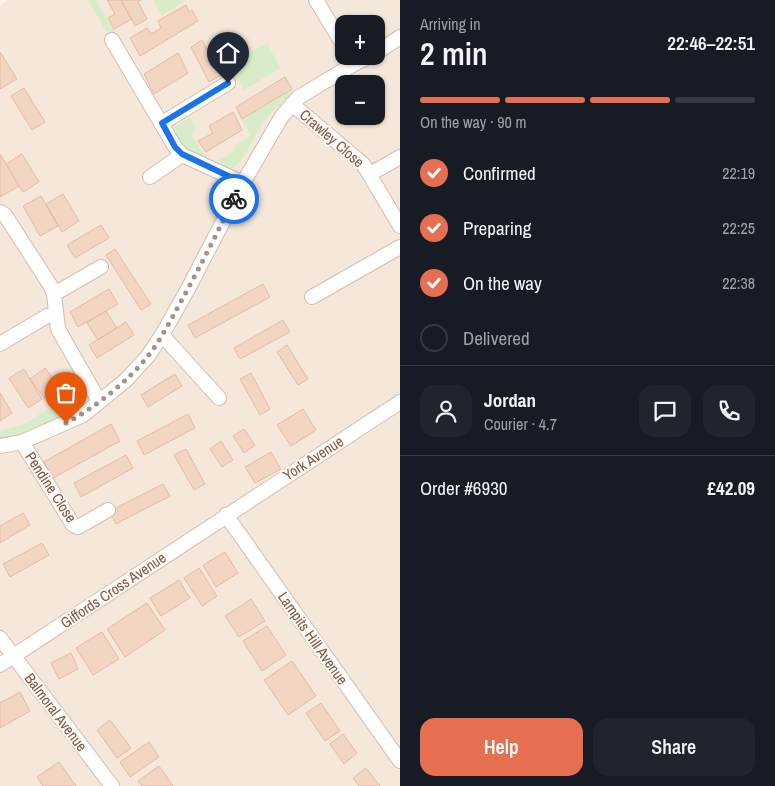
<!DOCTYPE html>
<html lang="en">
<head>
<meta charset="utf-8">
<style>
  body { margin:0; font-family:"Archivo Narrow",sans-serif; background:#20242c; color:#f1f3f6; height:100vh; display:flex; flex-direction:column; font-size:19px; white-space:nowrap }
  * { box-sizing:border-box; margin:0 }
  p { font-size:16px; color:#9ea1a6 }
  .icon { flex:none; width:28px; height:28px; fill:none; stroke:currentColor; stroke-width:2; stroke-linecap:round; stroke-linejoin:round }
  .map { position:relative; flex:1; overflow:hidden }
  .panel { display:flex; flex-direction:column; background:#171b24; width:375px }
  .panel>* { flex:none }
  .controls { position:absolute; left:335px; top:15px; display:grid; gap:10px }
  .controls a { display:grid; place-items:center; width:50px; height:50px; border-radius:10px; background:#171b24; box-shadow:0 1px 4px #0004; font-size:25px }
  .pin { position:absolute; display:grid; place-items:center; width:42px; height:42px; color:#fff; margin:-51px -21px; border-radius:50% 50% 50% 0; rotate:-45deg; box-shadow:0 0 5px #0007 }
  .pin .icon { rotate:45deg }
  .courier { position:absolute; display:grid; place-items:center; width:50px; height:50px; margin:-25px; border:4px solid #1a73e8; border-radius:50%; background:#fff; color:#222; box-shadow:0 1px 6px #0007 }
  .head em { font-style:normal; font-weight:600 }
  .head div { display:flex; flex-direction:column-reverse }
  .head { display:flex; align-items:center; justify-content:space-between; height:85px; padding:0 20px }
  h1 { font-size:32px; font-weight:600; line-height:38px }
  .bar { display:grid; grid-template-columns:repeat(4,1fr); gap:8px 5px; align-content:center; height:60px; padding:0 20px }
  .bar i { height:6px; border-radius:4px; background:#363941 }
  .bar .selected { background:#e76f51 }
  .bar p { grid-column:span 4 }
  .line { display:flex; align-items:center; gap:12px; padding:0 20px; border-top:1px solid #363941 }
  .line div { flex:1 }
  .round { display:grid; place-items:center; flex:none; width:52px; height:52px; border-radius:15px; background:#20242c }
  ol { padding:0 20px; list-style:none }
  li { display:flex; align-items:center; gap:15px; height:55px }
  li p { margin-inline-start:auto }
  li .icon { padding:5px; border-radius:50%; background:#e76f51; color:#fff; stroke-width:4 }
  li:last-child { color:#9ea1a6 }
  li i { width:28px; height:28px; border:2px solid #363941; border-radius:50% }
  .action { display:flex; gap:10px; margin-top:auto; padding:10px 20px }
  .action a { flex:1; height:58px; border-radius:15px; background:#e76f51; color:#fff; font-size:20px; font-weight:600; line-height:58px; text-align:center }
  .action a+a { background:#20242c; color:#f1f3f6 }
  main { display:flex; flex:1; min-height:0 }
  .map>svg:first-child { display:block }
  .residential { fill:#f5e8da; fill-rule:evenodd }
  .green { fill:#d8ecc9 }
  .building { fill:#f3d5c3; stroke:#e6bba3 }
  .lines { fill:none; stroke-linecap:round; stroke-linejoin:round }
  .street-casing { stroke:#d1beb0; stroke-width:16 }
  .street { stroke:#fff; stroke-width:14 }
  .done { stroke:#a89285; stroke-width:5; stroke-dasharray:0 9 }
  .route { stroke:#1a73e8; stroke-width:6 }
  .labels { text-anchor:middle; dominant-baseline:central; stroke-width:4; stroke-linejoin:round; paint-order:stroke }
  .street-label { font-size:15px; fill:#7a5c4d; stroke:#fffaf3 }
</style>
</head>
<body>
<main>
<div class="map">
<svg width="400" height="786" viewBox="0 0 400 786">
  <rect width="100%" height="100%" fill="#fdf6ec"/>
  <path class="residential" d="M8 0H400V786H0V5ZM344 24H376V56H344ZM344 84H376V116H344Z"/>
  <path class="green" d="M88 0H96L118 38 106 31Z
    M153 0H185L162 16Z
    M267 43 280 68 244 90 229 64Z
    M292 89 296 97C290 101 281 104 275 109 255 124 252 157 230 170L182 155 173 132C176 125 183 121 190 117L196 128 191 134C196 142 207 164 219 160 224 158 229 154 234 151V146L251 135 242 119Z
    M77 393V407L48 425 0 440V431L24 424 58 403Z"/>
  <path class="building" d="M107 0H121L132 19 114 29 108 18 115 14Z
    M121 0H141L138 2 147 19 135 26Z
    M186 5 189 12 192 10 198 21 140 56 130 38 147 28 151 34 161 28 158 21Z
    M202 40 221 75 209 82 191 47Z
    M0 52 17 79 0 89Z
    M178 53 188 73 154 94 144 74Z
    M285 77 292 89 242 119 236 107Z
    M24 88 45 122 32 130 11 96Z
    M233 112 242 130 206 152 198 141 213 133 209 126Z
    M0 154 19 186 0 197Z
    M22 154 39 182 23 192 6 164Z
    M63 194 79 221 62 232 46 204Z
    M41 196 58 226 40 236 23 206Z
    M101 225 109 238 75 258 67 245Z
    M115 249 151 304 141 310 106 255Z
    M263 284 270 297 195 338 188 325Z
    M109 289 118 304 78 327 70 312Z
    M106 311 117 328 98 340 87 323Z
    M283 320 290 332 240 359 234 348Z
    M126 322 134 335 97 358 89 345Z
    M287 345 308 379 298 385 277 352Z
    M45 368 64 393 49 404 30 379Z
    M24 369 42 399 28 408 9 378Z
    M251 373 270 409 260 415 240 379Z
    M175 374 182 386 148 407 141 395Z
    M0 393 12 413 0 421Z
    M303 409 316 430 291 446 277 425Z
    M188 414 195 428 144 455 137 441Z
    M111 424 120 441 53 478 44 462Z
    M244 429 255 445 244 453 233 436Z
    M221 441 233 460 222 467 210 449Z
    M186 449 205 484 194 490 174 455Z
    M271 452 281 469 255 483 245 467Z
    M126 455 133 468 81 497 74 483Z
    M163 484 170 496 116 524 110 511Z
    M23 513 30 525 0 543V526Z
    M42 543 49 555 10 577 3 564Z
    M225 552 238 573 216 587 203 565Z
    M199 568 217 596 202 606 184 578Z
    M179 580 190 598 161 616 150 598Z
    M251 599 265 621 239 637 225 616Z
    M147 603 165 630 125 657 107 629Z
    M267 626 286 655 262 671 243 641Z
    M102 632 119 659 93 675 76 648Z
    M71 653 78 669 59 679 51 663Z
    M292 661 316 696 288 715 264 680Z
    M20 692 30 711 0 728V703Z
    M321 703 340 731 325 741 306 713Z
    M110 720 131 748 117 758 97 730Z
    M343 734 357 753 344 764 330 744Z
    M149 742 159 757 130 777 120 762Z
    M59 762 76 786H43L37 777Z
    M159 766 173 786H142L138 781Z
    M366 768 380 786H359L353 778Z"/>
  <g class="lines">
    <g class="street-casing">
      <path id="street" d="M316 0 344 46
        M112 40 175 147 182 155 243 183
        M376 53 400 37
        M292 104 363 164 400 226
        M162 123 228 83
        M370 174 400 157
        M150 177 182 155
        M0 212 5 215 50 285 54 294 58 329 99 401
        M54 294 101 267
        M312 297 400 247
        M162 335 219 398
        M0 344 47 316 56 315
        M22 442 73 525 78 527 108 510
        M0 446 22 442 83 415 126 380 148 356 162 335 189 287 243 183 282 116 299 97 354 64 371 56
        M226 515 400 761
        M0 638 112 786
        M0 665 400 402"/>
    </g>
    <use href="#street" class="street"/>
  </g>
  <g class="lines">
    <path class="done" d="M66 423C95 408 128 381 148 356 160 341 169 323 178 307 198 271 216 235 234 199"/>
    <path class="route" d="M228 83 162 123 175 147 182 154 243 183 234 199"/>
  </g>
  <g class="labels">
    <g class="street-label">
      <text transform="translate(332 138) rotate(41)">Crawley Close</text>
      <text transform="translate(313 458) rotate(-33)">York Avenue</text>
      <text transform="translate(51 487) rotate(57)">Pendine Close</text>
      <text transform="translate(113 590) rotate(-34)">Giffords Cross Avenue</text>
      <text transform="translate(313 638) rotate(55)">Lampits Hill Avenue</text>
      <text transform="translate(56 712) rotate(53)">Balmoral Avenue</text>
    </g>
  </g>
</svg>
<div class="controls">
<a>+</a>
<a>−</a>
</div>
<div class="pin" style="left:66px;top:423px;background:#ea580c"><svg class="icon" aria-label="bag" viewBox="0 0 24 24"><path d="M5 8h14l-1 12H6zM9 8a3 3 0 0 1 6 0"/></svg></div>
<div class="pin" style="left:228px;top:83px;background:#1f2937"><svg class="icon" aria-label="home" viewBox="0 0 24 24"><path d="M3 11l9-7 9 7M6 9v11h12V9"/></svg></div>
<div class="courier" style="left:234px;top:199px"><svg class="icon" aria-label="bike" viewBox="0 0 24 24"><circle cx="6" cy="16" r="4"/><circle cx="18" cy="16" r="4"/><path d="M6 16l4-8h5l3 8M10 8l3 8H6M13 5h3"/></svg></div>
</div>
<section class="panel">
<div class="head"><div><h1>2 min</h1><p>Arriving in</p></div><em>22:46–22:51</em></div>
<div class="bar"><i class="selected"></i><i class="selected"></i><i class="selected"></i><i></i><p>On the way · 90 m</p></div>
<ol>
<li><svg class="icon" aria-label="check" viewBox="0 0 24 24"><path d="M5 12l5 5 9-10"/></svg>Confirmed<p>22:19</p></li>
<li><svg class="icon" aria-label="check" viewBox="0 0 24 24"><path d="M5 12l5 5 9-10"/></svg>Preparing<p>22:25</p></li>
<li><svg class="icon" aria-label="check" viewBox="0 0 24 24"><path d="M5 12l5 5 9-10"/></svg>On the way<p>22:38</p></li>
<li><i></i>Delivered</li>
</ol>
<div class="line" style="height:90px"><a class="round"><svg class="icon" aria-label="person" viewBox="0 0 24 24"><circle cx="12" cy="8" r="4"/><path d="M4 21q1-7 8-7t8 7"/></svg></a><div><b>Jordan</b><p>Courier · 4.7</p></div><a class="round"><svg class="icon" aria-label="chat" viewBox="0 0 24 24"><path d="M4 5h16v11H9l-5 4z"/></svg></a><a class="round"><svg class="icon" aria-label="phone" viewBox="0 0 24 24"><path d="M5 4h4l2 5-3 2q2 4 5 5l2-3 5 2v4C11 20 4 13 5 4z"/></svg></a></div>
<div class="line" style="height:65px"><div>Order #6930</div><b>£42.09</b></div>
<div class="action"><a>Help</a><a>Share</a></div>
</section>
</main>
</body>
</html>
